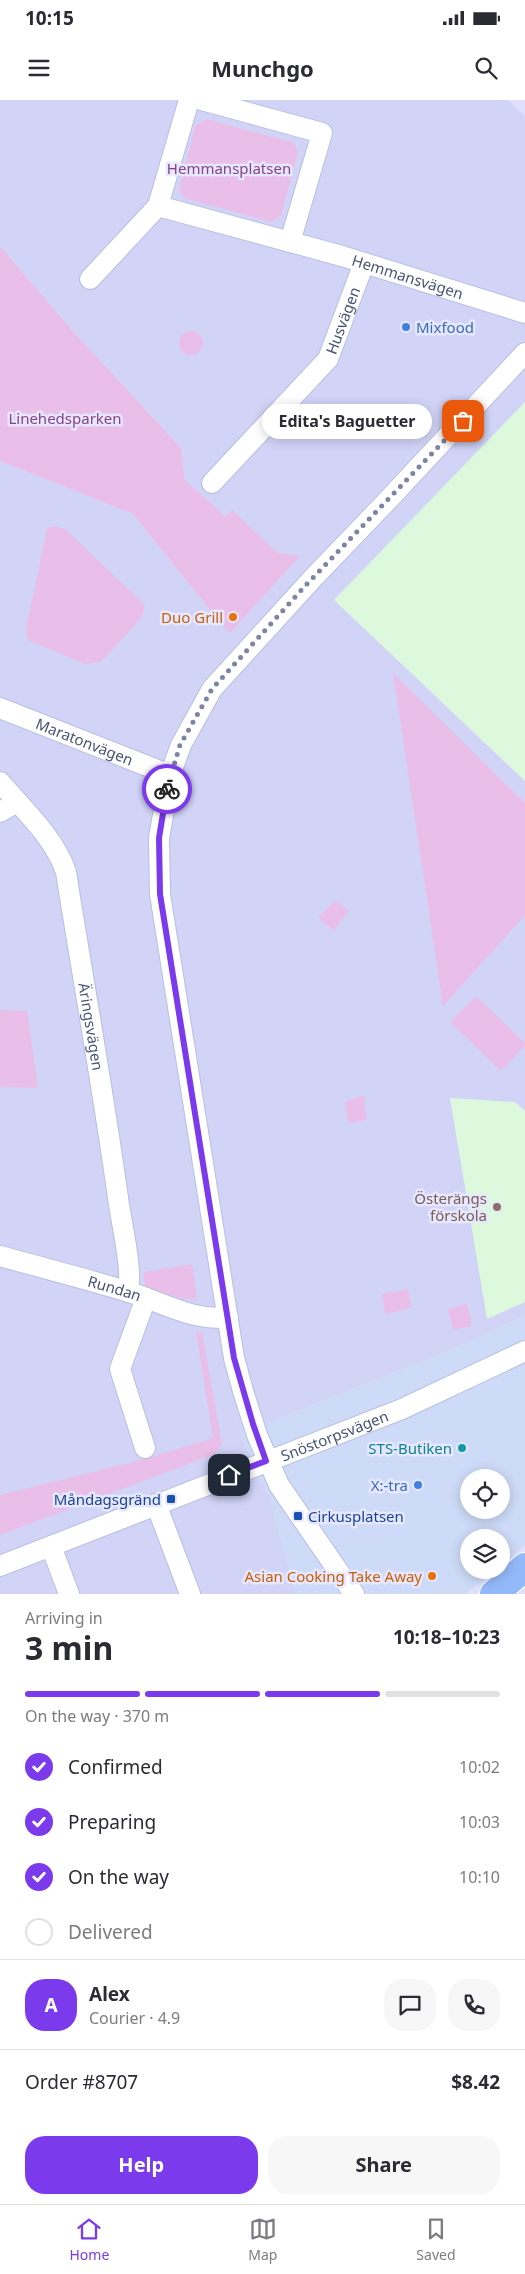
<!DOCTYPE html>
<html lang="en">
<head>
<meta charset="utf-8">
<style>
  body { margin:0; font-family:"Noto Sans",sans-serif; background:#f7f7f7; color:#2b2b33; height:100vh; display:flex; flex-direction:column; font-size:19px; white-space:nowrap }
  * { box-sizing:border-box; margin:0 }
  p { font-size:16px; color:#7c7c81 }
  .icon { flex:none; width:28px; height:28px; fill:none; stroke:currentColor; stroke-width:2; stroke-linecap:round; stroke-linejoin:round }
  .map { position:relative; height:1494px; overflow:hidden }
  .drawer { display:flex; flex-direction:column; background:#fff; flex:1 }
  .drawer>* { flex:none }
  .tools { position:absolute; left:460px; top:1369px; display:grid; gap:10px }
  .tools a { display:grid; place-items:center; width:50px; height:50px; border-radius:50%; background:#fff; box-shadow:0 2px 12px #0003; font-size:25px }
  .pin { position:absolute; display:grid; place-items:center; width:42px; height:42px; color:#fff; margin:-21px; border-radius:10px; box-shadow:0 2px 8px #0006 }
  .courier { position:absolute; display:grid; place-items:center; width:50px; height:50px; margin:-25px; border:4px solid #7c3aed; border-radius:50%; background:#fff; color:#222; box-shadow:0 1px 6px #0007 }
  .bubble { position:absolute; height:35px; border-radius:18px; background:#fff; box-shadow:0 2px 12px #0003; font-size:16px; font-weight:700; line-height:35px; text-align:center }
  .head em { font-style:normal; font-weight:700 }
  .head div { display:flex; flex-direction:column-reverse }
  .head { display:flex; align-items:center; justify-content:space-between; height:85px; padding:0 25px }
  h1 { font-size:32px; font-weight:700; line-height:38px }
  .bar { display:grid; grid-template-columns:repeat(4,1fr); gap:8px 5px; align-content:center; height:60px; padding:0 25px }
  .bar i { height:6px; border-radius:4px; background:#e1e1e2 }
  .bar .active { background:#7c3aed }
  .bar p { grid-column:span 4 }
  .line { display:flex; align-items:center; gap:12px; padding:0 25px; border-top:1px solid #e1e1e2 }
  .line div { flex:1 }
  .round { display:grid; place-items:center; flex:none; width:52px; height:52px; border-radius:20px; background:#f7f7f7 }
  ol { padding:0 25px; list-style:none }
  li { display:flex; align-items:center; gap:15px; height:55px }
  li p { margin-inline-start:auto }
  li .icon { padding:5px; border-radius:50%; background:#7c3aed; color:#fff; stroke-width:4 }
  li:last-child { color:#7c7c81 }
  li i { width:28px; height:28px; border:2px solid #e1e1e2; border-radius:50% }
  .action { display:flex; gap:10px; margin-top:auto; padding:10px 25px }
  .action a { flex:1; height:58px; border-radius:20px; background:#7c3aed; color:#fff; font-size:20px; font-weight:700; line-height:58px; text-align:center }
  .action a+a { background:#f7f7f7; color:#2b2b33 }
  .status { display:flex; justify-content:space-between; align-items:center; height:35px; padding:0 25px; background:#fff; direction:ltr }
  .status svg { height:14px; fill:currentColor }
  header { display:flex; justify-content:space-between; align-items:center; height:65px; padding:0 25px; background:#fff; font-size:22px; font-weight:700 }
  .tabs { display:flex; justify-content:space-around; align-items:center; height:70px; border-top:1px solid #e1e1e2; background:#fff; font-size:14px; color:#7c7c81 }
  .tabs a { display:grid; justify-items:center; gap:2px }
  .tabs .active { color:#7c3aed }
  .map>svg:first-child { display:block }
  .residential { fill:#d1d4f7 }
  .commercial { fill:#cddbf8; fill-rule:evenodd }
  .education { fill:#ddf9dd }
  .green { fill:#e9bfea }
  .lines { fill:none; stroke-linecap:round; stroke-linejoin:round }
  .minor-casing { stroke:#b9bfde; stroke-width:22 }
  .highway-casing { stroke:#fff; stroke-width:30 }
  .minor { stroke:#fff; stroke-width:20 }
  .highway { stroke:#94b9fa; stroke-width:28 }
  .done { stroke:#7d84a4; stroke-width:5; stroke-dasharray:0 9 }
  .route { stroke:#7c3aed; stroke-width:6 }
  .shop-dot { fill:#3f7fe0; stroke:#e7e7ff; stroke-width:2 }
  .food-dot { fill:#e8710a; stroke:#e7e7ff; stroke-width:2 }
  .education-dot { fill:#8d6e63; stroke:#e7e7ff; stroke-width:2 }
  .culture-dot { fill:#0f9aa8; stroke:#e7e7ff; stroke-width:2 }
  .transit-dot { fill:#1a4fb4; stroke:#e7e7ff; stroke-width:2 }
  .labels { text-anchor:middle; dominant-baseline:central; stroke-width:5; stroke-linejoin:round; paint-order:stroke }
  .park-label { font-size:15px; fill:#874381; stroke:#e7e7ff }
  .street-label { font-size:15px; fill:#475374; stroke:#e7e7ff }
  .shop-label { font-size:15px; fill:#366cbe; stroke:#e7e7ff; text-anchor:start }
  .food-label { font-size:15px; fill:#c56008; stroke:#e7e7ff; text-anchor:end }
  .education-label { font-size:15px; fill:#785e54; stroke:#e7e7ff; text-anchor:end }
  .culture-label { font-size:15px; fill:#0d838f; stroke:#e7e7ff; text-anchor:end }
  .transit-label { font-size:15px; fill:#164399; stroke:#e7e7ff; text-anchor:end }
</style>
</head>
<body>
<div class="status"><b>10:15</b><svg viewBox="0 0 49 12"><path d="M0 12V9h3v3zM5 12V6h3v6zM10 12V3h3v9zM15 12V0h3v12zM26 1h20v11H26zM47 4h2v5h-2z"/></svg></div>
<header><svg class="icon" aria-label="menu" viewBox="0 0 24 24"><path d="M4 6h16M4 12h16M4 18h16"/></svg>Munchgo<svg class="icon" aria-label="search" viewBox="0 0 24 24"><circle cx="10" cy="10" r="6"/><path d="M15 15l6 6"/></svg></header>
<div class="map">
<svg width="525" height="1494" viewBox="0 0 525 1494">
  <rect width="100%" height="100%" fill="#e0e0fd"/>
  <path class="residential" d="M0 0H508L525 16V1216L448 1251 240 1334 269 1396 296 1494H0V361L133 414 210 510 230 532 299 457 278 453 232 411 226 417 185 380 181 348 71 229 0 146Z"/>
  <path class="commercial" d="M525 1216V1445L501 1466V1438H469V1470H496L465 1494H296L269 1396 240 1334 448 1251ZM469 1378H501V1410H469Z"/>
  <path class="education" d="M525 302V681L334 500Z
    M450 998 515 1002 525 1011V1202L487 1219Z"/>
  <path class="green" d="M206 19 294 43 298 52 281 116 271 122 184 98 179 90 195 26Z
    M0 146 71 229 181 348 185 380 226 417 232 410 278 453 300 456 230 533 210 510 133 414 0 361Z
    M179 243a12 12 0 1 1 24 0a12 12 0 1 1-24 0Z
    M54 426 65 429 145 505 142 517 101 562 85 564 28 540 26 529 47 428Z
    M393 573 525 703V815L443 906Z
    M335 801 349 810 334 831 318 817Z
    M476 896 525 943V946L501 971 450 922Z
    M0 910 27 911 38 988 0 987Z
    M364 995 366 1020 348 1023 345 1002Z
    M192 1164 197 1198 185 1199 145 1189 143 1172Z
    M408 1189 411 1208 385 1214 382 1194Z
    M467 1204 472 1226 453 1230 448 1209Z
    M196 1232 202 1233 222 1344 215 1354 0 1435V1395L141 1360 213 1338Z"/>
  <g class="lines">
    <g class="minor-casing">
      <g id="minor">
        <path id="s1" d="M189 0 158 106 342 156 525 213"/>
        <path d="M202 0 322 33 290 142"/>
        <path d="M90 179 158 106"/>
        <path id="s2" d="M212 383 328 259 364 163"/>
        <path id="s3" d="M0 608 170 675"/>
        <path id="s4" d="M0 682C23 709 54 737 66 772 83 880 103 989 118 1098 121 1122 133 1169 128 1192"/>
        <path d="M0 712 17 702"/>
        <path id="s5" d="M0 1156C43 1168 87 1179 129 1192 162 1202 194 1222 228 1217"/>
        <path d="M145 1348 120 1269 146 1198"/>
        <path d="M156 1404 190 1494"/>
        <path d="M51 1446 69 1494"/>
        <path id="s6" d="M0 1466 402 1309 525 1251"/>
        <path d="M354 1494 279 1385 257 1335 243 1291 234 1258 160 794 159 738 170 675 181 645 212 589 314 477 388 400 525 253"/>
      </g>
    </g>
    <g class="highway-casing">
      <path id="highway" d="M494 1494 525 1467"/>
    </g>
    <use href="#minor" class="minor"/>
    <use href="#highway" class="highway"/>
  </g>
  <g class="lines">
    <path class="done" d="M167 689 180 645 212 589 306 485 463 321"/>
    <path class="route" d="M167 689 159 738 160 794 234 1258 253 1324 266 1361 229 1375"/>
  </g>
  <g class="shop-dot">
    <circle cx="406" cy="227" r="5"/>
    <circle cx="418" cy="1385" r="5"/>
  </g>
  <g class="food-dot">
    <circle cx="233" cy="517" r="5"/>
    <circle cx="432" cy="1476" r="5"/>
  </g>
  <circle class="education-dot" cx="497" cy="1107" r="5"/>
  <circle class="culture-dot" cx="462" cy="1348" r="5"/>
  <g class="transit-dot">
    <rect x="166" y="1394" width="10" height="10" rx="2.5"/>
    <rect x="293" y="1411" width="10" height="10" rx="2.5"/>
  </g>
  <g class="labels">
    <g class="park-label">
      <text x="229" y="68">Hemmansplatsen</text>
      <text x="65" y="318">Linehedsparken</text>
    </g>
    <g class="street-label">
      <text stroke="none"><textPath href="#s1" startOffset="370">Hemmansvägen</textPath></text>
      <text stroke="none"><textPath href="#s2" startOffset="211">Husvägen</textPath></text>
      <text stroke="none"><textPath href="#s3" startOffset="91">Maratonvägen</textPath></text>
      <text stroke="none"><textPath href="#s4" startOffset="269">Äringsvägen</textPath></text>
      <text stroke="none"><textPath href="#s5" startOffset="119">Rundan</textPath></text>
      <text stroke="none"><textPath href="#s6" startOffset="359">Snöstorpsvägen</textPath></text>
    </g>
    <g class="shop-label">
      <text x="416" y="227">Mixfood</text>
      <text x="408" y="1385" text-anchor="end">X:-tra</text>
    </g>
    <g class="food-label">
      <text x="223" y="517">Duo Grill</text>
      <text x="422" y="1476">Asian Cooking Take Away</text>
    </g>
    <g class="education-label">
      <text x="487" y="1098">Österängs<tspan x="487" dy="17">förskola</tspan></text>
    </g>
    <g class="culture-label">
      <text x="452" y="1348">STS-Butiken</text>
    </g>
    <g class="transit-label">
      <text x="161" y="1399">Måndagsgränd</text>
      <text x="308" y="1416" text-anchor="start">Cirkusplatsen</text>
    </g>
  </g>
</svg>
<div class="tools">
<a><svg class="icon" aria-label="locate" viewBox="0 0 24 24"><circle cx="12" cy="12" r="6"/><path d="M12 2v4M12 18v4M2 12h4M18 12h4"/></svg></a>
<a><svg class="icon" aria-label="layers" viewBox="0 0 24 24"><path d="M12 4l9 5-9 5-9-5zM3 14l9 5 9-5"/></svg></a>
</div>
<div class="pin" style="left:463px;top:321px;background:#ea580c"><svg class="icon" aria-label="bag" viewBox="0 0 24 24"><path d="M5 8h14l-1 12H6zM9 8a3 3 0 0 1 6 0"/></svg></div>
<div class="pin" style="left:229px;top:1375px;background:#1f2937"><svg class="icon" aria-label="home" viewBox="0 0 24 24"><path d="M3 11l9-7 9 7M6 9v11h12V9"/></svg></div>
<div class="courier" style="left:167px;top:689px"><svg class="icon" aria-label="bike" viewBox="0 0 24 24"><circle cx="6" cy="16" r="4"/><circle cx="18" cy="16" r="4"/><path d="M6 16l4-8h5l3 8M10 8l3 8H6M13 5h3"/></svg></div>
<div class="bubble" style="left:262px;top:304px;width:170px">Edita's Baguetter</div>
</div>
<section class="drawer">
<div class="head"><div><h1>3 min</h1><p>Arriving in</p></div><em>10:18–10:23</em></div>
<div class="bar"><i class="active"></i><i class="active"></i><i class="active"></i><i></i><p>On the way · 370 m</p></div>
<ol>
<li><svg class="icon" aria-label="check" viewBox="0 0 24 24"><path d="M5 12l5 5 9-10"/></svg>Confirmed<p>10:02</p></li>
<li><svg class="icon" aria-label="check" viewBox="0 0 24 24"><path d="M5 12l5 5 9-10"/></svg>Preparing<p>10:03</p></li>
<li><svg class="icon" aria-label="check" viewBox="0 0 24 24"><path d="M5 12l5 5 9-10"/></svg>On the way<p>10:10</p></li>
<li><i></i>Delivered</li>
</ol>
<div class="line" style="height:90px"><b class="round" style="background:#7c3aed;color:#fff">A</b><div><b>Alex</b><p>Courier · 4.9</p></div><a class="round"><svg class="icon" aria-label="chat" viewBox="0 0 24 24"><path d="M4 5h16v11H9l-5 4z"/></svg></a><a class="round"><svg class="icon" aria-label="phone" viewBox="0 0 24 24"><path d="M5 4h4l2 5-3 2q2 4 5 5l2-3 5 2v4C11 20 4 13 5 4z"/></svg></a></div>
<div class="line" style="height:65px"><div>Order #8707</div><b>$8.42</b></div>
<div class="action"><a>Help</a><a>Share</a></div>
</section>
<nav class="tabs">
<a class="active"><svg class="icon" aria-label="home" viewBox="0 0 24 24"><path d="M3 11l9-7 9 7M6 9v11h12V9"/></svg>Home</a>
<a><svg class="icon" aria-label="map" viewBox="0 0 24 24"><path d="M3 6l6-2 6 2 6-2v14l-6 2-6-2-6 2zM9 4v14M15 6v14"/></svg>Map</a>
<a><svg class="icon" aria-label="saved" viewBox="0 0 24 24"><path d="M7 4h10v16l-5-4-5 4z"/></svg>Saved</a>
</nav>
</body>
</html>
